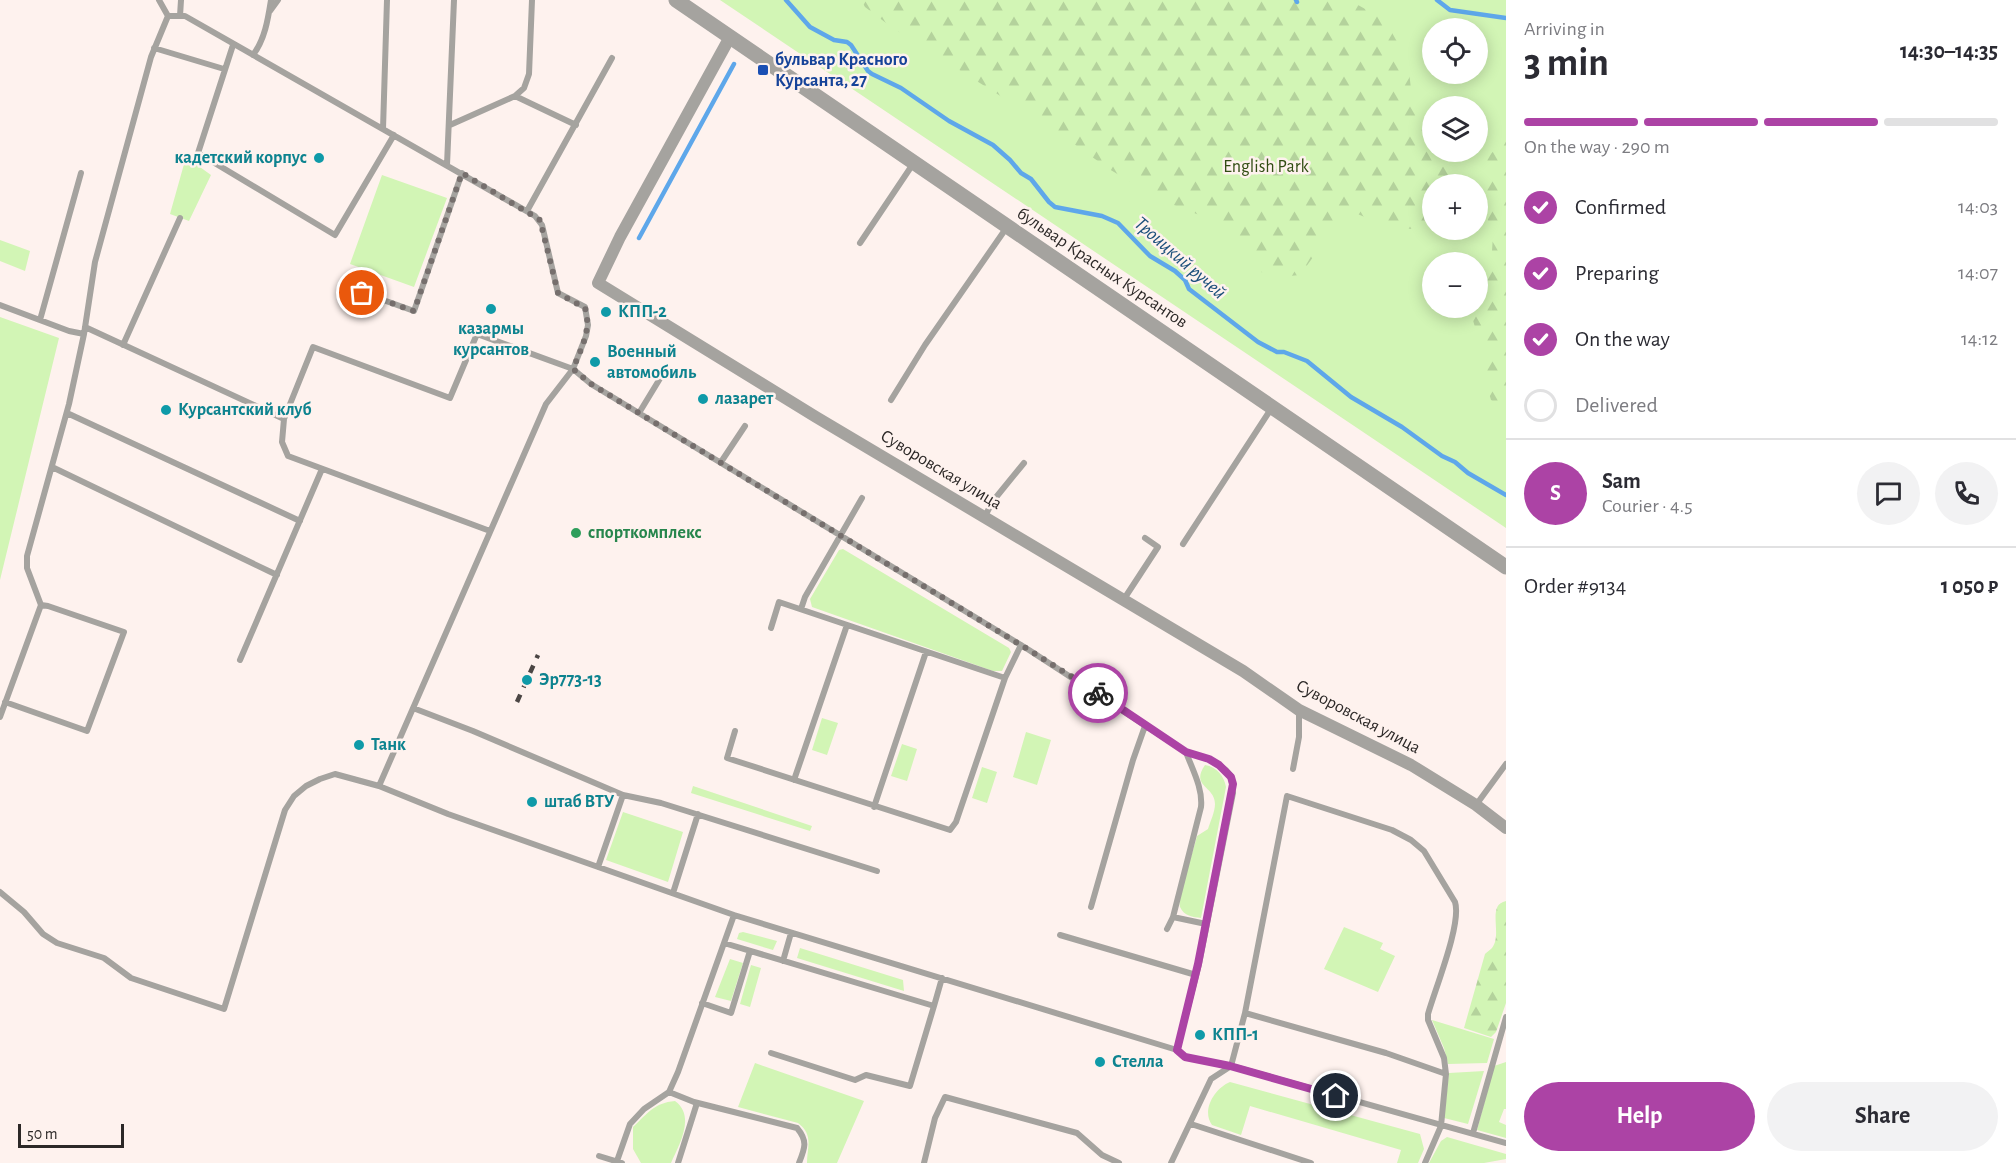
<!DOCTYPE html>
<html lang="en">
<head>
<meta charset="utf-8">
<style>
  body { margin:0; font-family:"Alegreya Sans",sans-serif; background:#f2f2f3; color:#2b2b33; height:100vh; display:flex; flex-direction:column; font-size:22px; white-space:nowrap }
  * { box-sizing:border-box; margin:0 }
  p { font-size:20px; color:#7c7c81 }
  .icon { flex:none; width:33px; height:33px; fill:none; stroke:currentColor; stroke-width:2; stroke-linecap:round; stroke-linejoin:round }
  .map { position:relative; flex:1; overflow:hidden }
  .details { display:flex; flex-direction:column; background:#fff; width:510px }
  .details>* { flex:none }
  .controls { position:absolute; left:1422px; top:18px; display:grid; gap:12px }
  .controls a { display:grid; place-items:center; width:66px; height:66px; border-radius:50%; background:#fff; box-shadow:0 3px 15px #0003; font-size:30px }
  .scale { position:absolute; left:18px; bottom:15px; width:106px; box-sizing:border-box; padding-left:6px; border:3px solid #2c2827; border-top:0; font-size:16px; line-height:21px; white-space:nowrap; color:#2c2827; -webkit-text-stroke:4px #fef2ee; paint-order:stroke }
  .pin { position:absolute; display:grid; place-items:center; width:51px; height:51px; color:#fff; margin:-26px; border:3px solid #fff; border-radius:50%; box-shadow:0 2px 6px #0007 }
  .courier { position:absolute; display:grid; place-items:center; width:60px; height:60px; margin:-30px; border:4px solid #ac43a5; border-radius:50%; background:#fff; color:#222; box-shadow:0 2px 8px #0007 }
  .overview em { font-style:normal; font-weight:600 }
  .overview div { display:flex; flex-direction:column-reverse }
  .overview { display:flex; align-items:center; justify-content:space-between; height:102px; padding:0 18px }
  h1 { font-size:39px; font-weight:600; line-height:45px }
  .bar { display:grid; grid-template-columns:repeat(4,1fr); gap:9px 6px; align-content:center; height:72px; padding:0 18px }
  .bar i { height:8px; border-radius:4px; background:#e1e1e2 }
  .bar .selected { background:#ac43a5 }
  .bar p { grid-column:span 4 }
  .line { display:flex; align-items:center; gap:15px; padding:0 18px; border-top:2px solid #e1e1e2 }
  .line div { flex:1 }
  .round { display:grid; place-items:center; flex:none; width:63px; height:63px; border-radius:32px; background:#f2f2f3 }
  ol { padding:0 18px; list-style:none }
  li { display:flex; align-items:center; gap:18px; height:66px }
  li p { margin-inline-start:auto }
  li .icon { padding:6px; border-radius:50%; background:#ac43a5; color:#fff; stroke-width:4 }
  li:last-child { color:#7c7c81 }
  li i { width:33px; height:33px; border:3px solid #e1e1e2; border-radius:50% }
  .cta { display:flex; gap:12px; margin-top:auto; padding:12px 18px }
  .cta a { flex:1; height:69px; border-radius:36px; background:#ac43a5; color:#fff; font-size:24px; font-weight:600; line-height:69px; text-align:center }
  .cta a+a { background:#f2f2f3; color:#2b2b33 }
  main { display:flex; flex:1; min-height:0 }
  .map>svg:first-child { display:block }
  .green { fill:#d2f5b5; fill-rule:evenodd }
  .forest { fill:url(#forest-firs) }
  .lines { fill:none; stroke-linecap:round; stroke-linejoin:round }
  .stream { stroke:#5ea7ea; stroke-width:4.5 }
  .service { stroke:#a5a39f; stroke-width:6 }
  .minor { stroke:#a5a39f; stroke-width:12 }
  .tertiary { stroke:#a5a39f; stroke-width:15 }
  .rail { stroke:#4b4644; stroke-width:4.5; stroke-dasharray:8 8; stroke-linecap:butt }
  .done { stroke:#766f6d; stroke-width:6; stroke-dasharray:0 10.8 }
  .route { stroke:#ac43a5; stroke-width:8 }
  .transit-dot { fill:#1a4fb4; stroke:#fef2ee; stroke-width:2 }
  .culture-dot { fill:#0f9aa8; stroke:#fef2ee; stroke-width:2 }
  .leisure-dot { fill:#2e9e5b; stroke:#fef2ee; stroke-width:2 }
  .labels { text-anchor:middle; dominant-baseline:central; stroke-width:5; stroke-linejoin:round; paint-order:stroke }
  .transit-label { font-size:18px; font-weight:bold; fill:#164399; stroke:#fef2ee; text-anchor:start }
  .culture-label { font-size:18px; font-weight:bold; fill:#0d838f; stroke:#fef2ee; text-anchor:start }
  .park-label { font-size:18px; fill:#314d12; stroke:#fef2ee }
  .street-label { font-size:18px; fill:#2c2827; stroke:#fef2ee }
  .leisure-label { font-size:18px; font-weight:bold; fill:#27864d; stroke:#fef2ee; text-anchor:start }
  .water-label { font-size:20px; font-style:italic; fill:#1d507c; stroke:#fef2ee }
</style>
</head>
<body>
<main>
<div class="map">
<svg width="1506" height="1163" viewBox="0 0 1506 1163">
  <defs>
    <pattern id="forest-firs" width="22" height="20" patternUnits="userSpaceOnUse" patternTransform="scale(1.5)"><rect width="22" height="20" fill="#d2f5b5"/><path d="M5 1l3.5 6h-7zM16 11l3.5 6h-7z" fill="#b4d29c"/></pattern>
  </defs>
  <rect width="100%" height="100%" fill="#fef2ee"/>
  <path class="green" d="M720 0H1506V528ZM1432 28H1478V74H1432ZM1432 106H1478V152H1432ZM1432 184H1478V230H1432ZM1432 262H1478V308H1432Z
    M186 157 211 175 189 221 170 214Z
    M382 175 447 198 414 287 350 264Z
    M0 240 30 251 25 271 0 261Z
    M0 317 59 338 0 580Z
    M843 549 1009 648 1011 652 1002 671H993L812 607 810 599 839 550Z
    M822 718 838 723 827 755 812 750Z
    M1026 732 1051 740 1037 785 1013 777Z
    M902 744 917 749 907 781 891 776Z
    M1205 765C1217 767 1224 776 1226 787L1201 918C1193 917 1184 916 1180 907 1177 897 1194 849 1197 836L1208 829C1210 822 1215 812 1215 804 1215 786 1190 787 1205 765Z
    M982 767 997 772 987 803 972 798Z
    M693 786 812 826 810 831 691 793Z
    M623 812 683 832 668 882 606 860Z
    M1344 927 1383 943 1380 949 1395 956 1378 992 1324 969Z
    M743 932 777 941 773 950 737 939 739 933Z
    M800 948 903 980 904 991 797 958Z
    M730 959 743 963 731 1001 715 997Z
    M751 965 761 968 750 1007 740 1004Z
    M1432 1020 1494 1039 1487 1063 1448 1064 1444 1048Z
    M1506 1062V1109H1504L1499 1122 1506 1125V1138L1477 1130 1494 1066Z
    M755 1063 864 1101 837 1163H807C807 1147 814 1135 798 1123L738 1107Z
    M1484 1071 1468 1124 1444 1118 1449 1073Z
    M1230 1082 1420 1134 1424 1149 1418 1163H1397L1401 1150 1250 1106 1241 1135 1212 1125C1201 1110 1215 1088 1230 1082Z
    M675 1101C696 1116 679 1145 671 1163H641L633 1149V1127C648 1113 654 1103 675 1101Z
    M1447 1137 1506 1154V1159L1484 1163H1429L1441 1141Z"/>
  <path class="forest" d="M861 0H1349L1385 20 1401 49 1409 72 1412 97 1432 127V152H1445L1456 184H1432V228C1405 233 1374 222 1349 210L1335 221 1327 238 1300 275 1279 277 1261 272 1247 249 1217 222 1161 200 1109 169 1053 129 894 29 865 7Z
    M1506 140V410L1491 400 1486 383 1480 344 1472 317 1460 308H1478V270L1482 269 1492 251 1493 235 1478 191 1486 158Z
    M1506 901V1003L1496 1032 1491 1037 1464 1028 1485 954C1487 952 1490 950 1492 948 1503 934 1486 905 1506 901Z"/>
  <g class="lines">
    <path class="stream" d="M786 0 810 27 834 40 847 42 851 45 868 71 872 74 901 88 949 121 993 145 1010 160 1021 173 1031 179 1049 202 1055 207 1102 216 1118 223 1150 256 1175 271 1185 280 1189 289 1258 342 1277 352H1284L1307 361 1351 397 1402 427 1442 456 1455 462 1468 473 1506 495
      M1296 0 1297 2
      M1437 0 1450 10 1506 18
      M639 238 734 64"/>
    <path class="service" d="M159 0 168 16
      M270 11 278 0
      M168 16H185L535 216 542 225 558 293 585 307 588 325 586 336 573 369 546 404 379 786
      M180 16 181 0
      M233 45 198 153 335 235 394 135
      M154 48 224 69
      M253 55C265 39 268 19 271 0
      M515 96 576 125
      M450 125 515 96 524 88 529 74 532 0
      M383 129 387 0
      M447 165 454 0
      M527 211 612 58
      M860 243 913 164
      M344 286 414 311 462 173
      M0 305 69 331 84 334
      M40 320 81 173
      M85 327 284 419 282 442 288 456 490 531
      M123 345 180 218
      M891 400 925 345 1007 227
      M67 413 300 521
      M639 413 667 367
      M284 419 313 347 450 398 477 334 573 369 591 384 1029 650 1186 752C1203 757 1220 761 1231 776L1233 793 1199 964 1177 1050
      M721 462 745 426
      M52 467 277 575
      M985 516 993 501 1024 463
      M1183 544 1271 409
      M1124 599 1158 547 1145 538
      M801 609 805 597 862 498
      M771 628 779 602 1005 678
      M240 660 322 469
      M5 702 87 731 124 632 48 606 41 605
      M413 708 473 731 623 795 661 803 877 871
      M0 717 41 605 27 568V556L69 404 84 334 95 262 151 57 168 16
      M735 731 727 758 950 830 956 822 1005 678 1021 645
      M1293 769 1299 737V711
      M794 780 847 625
      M1476 805 1506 764
      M874 807 926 652
      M598 867 623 795
      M0 892 24 912 43 934 57 943 104 958 131 978 224 1009 285 810 294 796 306 786 320 779 335 774 379 786 448 814 734 915 1177 1050 1185 1057 1231 1066 1506 1143
      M673 893 698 814
      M1091 907 1133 760 1145 726
      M1173 917 1206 924
      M1167 929 1173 917 1201 807C1203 788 1192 769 1186 752
      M1060 935 1196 975
      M724 943 934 1006 942 978
      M783 961 791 933
      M702 1003 731 1013 750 951
      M1245 1013 1386 1053 1446 1074
      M771 1053 855 1080 866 1075 910 1086 934 1006
      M669 1092 694 1102 797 1128C808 1141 805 1148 799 1163
      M1191 1124 1311 1163
      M1473 1133 1506 1017
      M599 1156 622 1163
      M617 1161 630 1124 644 1109 669 1092 678 1072 734 915
      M678 1163 697 1103
      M924 1163 935 1118 945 1097 1077 1133 1102 1155 1119 1163
      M1171 1163 1211 1079 1231 1066 1245 1013 1287 796 1392 830 1411 840 1424 851 1455 902C1462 923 1435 989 1428 1014V1020L1444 1058 1446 1074 1441 1126 1425 1163"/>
    <path class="minor" d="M730 37 620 237 598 283 816 417 1243 671 1299 710 1411 765 1476 805 1506 828"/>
    <path class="tertiary" d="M676 0 1506 567"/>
    <path class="rail" d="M517 702 538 655"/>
  </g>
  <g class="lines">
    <path class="done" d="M362 293 414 311 462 173 540 220 558 293 585 308C592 329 581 349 573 369L591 384 1029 650 1098 693"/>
    <path class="route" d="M1098 693 1186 752 1209 759 1219 765 1231 777 1233 784 1198 964 1177 1050 1185 1057 1230 1066 1336 1096"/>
  </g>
  <rect class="transit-dot" x="757" y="64" width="12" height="12" rx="3"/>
  <g class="culture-dot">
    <circle cx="319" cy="158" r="6"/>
    <circle cx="491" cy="309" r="6"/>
    <circle cx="606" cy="312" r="6"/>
    <circle cx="595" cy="362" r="6"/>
    <circle cx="703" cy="399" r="6"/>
    <circle cx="166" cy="410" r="6"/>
    <circle cx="527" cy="680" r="6"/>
    <circle cx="359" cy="745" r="6"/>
    <circle cx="532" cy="802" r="6"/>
    <circle cx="1200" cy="1035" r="6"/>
    <circle cx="1100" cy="1062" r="6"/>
  </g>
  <circle class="leisure-dot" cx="576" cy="533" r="6"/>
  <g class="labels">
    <g class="transit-label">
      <text x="775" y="60">бульвар Красного<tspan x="775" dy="21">Курсанта, 27</tspan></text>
    </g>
    <g class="culture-label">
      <text x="307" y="158" text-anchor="end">кадетский корпус</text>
      <text x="618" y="312">КПП-2</text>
      <text x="491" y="329" text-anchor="middle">казармы<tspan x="491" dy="21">курсантов</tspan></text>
      <text x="607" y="352">Военный<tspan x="607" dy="21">автомобиль</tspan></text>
      <text x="715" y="399">лазарет</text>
      <text x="178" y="410">Курсантский клуб</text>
      <text x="539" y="680">Эр773-13</text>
      <text x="371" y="745">Танк</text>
      <text x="544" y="802">штаб ВТУ</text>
      <text x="1212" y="1035">КПП-1</text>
      <text x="1112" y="1062">Стелла</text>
    </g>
    <g class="park-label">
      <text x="1266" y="167">English Park</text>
    </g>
    <g class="street-label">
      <text transform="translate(1102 268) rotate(34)">бульвар Красных Курсантов</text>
      <text transform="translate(941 470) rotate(31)">Суворовская улица</text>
      <text transform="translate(1358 717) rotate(28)">Суворовская улица</text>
    </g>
    <g class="leisure-label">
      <text x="588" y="533">спорткомплекс</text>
    </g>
    <g class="water-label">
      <text transform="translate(1180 258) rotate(41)">Троицкий ручей</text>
    </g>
  </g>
</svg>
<div class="controls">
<a><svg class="icon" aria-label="locate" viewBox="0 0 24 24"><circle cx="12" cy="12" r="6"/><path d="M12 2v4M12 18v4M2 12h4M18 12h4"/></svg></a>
<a><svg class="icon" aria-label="layers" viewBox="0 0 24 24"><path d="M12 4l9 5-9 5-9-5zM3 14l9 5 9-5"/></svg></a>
<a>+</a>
<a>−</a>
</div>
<div class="scale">50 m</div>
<div class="pin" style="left:362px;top:293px;background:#ea580c"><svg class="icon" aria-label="bag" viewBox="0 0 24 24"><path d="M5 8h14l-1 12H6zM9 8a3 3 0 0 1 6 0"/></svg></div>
<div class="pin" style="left:1336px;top:1096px;background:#1f2937"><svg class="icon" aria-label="home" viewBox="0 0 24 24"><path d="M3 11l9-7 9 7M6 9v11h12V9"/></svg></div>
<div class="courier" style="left:1098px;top:693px"><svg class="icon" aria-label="bike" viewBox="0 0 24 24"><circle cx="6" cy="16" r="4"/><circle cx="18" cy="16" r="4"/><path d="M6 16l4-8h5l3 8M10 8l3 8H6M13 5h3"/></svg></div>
</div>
<section class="details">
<div class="overview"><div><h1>3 min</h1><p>Arriving in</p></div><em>14:30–14:35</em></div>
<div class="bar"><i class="selected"></i><i class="selected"></i><i class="selected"></i><i></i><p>On the way · 290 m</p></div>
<ol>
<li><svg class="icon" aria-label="check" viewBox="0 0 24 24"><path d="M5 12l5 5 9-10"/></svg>Confirmed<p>14:03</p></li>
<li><svg class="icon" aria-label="check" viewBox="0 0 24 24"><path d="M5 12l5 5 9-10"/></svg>Preparing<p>14:07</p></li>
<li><svg class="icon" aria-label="check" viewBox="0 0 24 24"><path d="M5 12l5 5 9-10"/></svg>On the way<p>14:12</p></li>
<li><i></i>Delivered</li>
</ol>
<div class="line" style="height:108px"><b class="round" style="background:#ac43a5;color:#fff">S</b><div><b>Sam</b><p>Courier · 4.5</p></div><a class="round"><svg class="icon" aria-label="chat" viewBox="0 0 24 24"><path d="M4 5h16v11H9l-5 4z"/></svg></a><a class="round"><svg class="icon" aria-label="phone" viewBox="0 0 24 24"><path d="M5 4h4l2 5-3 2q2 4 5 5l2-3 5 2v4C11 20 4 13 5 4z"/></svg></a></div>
<div class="line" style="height:78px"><div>Order #9134</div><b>1 050 ₽</b></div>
<div class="cta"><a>Help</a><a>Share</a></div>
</section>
</main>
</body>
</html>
